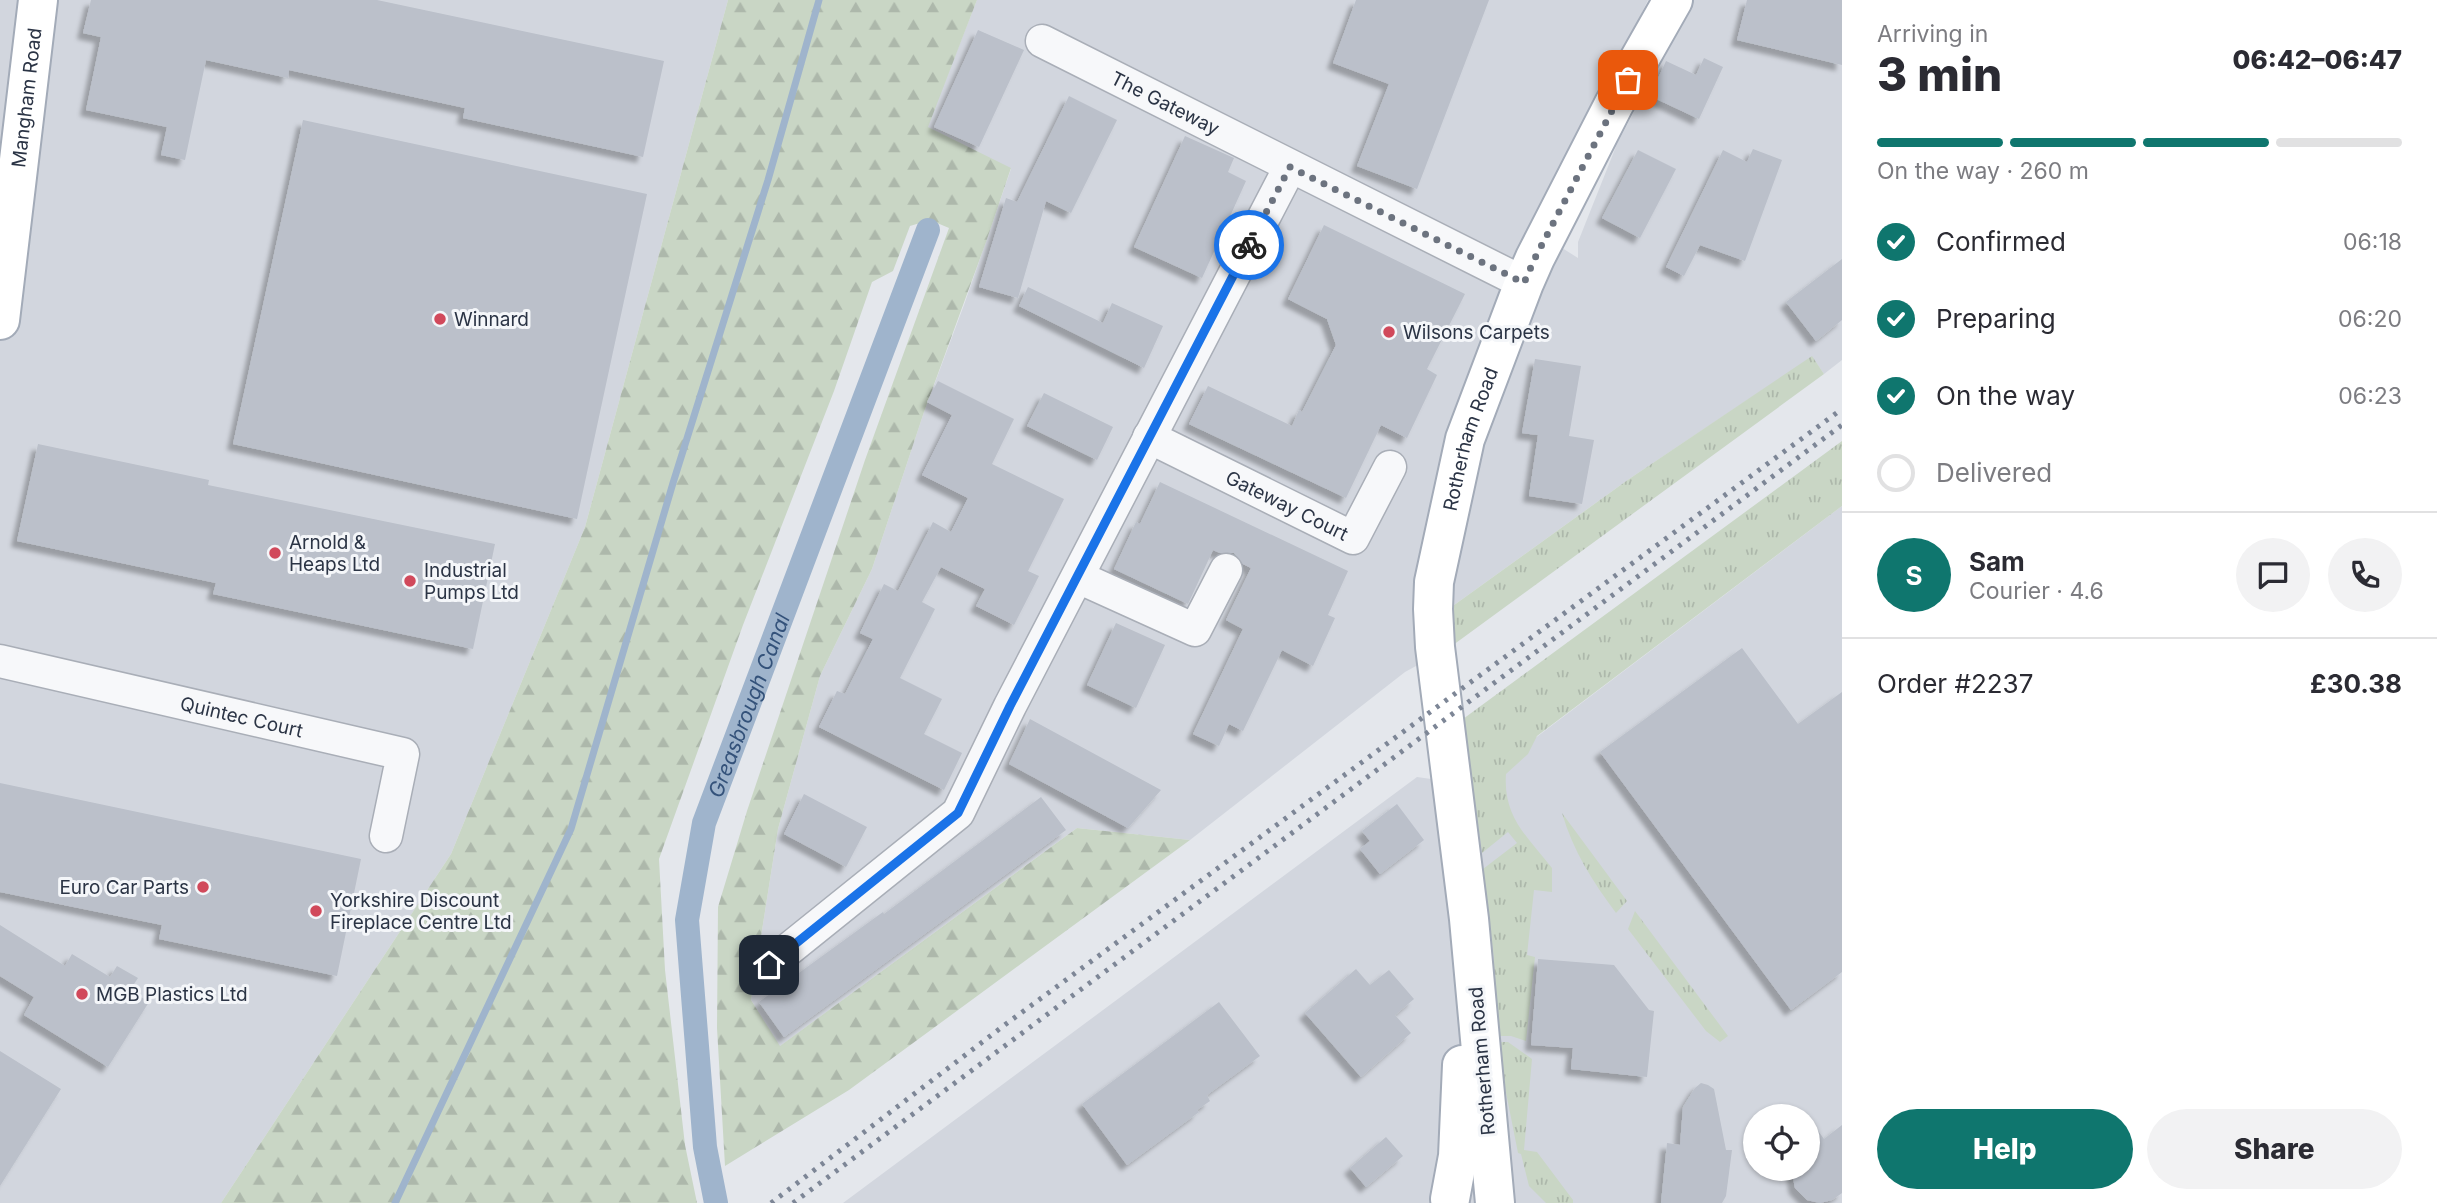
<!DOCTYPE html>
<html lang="en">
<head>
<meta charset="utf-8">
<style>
  body { margin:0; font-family:Inter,sans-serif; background:#f2f2f3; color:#2b2b33; height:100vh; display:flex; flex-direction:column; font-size:26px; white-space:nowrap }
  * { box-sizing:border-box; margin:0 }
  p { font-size:23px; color:#7c7c81 }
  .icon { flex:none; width:38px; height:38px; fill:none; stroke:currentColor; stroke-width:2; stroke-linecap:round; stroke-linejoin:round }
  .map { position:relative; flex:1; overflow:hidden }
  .panel { display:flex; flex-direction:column; background:#fff; width:595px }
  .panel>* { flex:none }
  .tools { position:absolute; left:1743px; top:1104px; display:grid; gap:14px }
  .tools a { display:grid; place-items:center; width:77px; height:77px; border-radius:50%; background:#fff; box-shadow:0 2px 5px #0004; font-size:35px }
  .pin { position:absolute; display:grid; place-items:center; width:60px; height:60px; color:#fff; margin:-30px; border-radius:14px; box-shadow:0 4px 10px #0006 }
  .courier { position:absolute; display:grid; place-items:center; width:70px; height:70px; margin:-35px; border:5px solid #1a73e8; border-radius:50%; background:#fff; color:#222; box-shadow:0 2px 9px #0007 }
  .overview em { font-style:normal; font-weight:800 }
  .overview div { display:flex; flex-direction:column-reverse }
  .overview { display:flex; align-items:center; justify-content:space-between; height:119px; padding:0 35px }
  h1 { font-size:46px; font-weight:800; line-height:52px }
  .bar { display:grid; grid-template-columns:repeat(4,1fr); gap:10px 7px; align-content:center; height:84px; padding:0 35px }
  .bar i { height:9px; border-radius:5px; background:#e1e1e2 }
  .bar .current { background:#0f766e }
  .bar p { grid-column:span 4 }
  .line { display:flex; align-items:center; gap:18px; padding:0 35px; border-top:2px solid #e1e1e2 }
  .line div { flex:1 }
  .round { display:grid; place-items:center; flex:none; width:74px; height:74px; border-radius:37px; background:#f2f2f3 }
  ol { padding:0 35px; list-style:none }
  li { display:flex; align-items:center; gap:21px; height:77px }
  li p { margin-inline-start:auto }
  li .icon { padding:7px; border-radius:50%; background:#0f766e; color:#fff; stroke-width:4 }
  li:last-child { color:#7c7c81 }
  li i { width:38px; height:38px; border:4px solid #e1e1e2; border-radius:50% }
  .action { display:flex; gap:14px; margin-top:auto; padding:14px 35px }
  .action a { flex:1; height:80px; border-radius:42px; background:#0f766e; color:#fff; font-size:28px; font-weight:800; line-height:80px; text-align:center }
  .action a+a { background:#f2f2f3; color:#2b2b33 }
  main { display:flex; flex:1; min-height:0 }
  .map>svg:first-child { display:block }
  .built { fill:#d2d6de; fill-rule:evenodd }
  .grass { fill:url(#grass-tufts) }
  .forest { fill:url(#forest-firs) }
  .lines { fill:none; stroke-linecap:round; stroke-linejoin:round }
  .stream { stroke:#9fb4cc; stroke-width:7 }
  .canal { stroke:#9fb4cc; stroke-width:24 }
  .building { fill:#bbc0ca; filter:url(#shadow) }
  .minor-casing { stroke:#a9aeb7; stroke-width:35 }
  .major-casing { stroke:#a3abb8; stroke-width:42 }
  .minor { stroke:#f7f8fa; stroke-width:32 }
  .major { stroke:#fff; stroke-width:38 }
  .rail { stroke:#7d8696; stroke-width:5; stroke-dasharray:3.5 7; stroke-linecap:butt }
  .done { stroke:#6c737f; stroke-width:7; stroke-dasharray:0 12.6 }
  .route { stroke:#1a73e8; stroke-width:9 }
  .poi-dot { fill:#d1495b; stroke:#f4f6f9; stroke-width:2.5 }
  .labels { text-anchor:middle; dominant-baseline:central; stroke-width:6; stroke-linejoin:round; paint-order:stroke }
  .street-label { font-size:19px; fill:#2b3445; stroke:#f4f6f9 }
  .poi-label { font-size:19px; fill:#2b3445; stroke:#f4f6f9; text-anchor:start }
  .water-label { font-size:21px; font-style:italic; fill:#34527a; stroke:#f4f6f9 }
</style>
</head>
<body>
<main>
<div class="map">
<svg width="1842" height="1203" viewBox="0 0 1842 1203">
  <defs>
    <pattern id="grass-tufts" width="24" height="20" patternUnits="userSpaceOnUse" patternTransform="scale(1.75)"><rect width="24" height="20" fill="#c9d6c5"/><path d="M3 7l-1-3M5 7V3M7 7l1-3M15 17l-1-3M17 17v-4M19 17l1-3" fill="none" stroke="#adb8ab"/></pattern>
    <pattern id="forest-firs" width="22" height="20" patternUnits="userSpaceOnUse" patternTransform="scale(1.75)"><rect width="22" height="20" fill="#c9d6c5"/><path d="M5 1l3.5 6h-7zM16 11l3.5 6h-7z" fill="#adb8ab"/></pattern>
    <filter id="shadow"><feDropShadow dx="-6" dy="6" stdDeviation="2" flood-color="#0004"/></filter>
  </defs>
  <rect width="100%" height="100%" fill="#e4e7ec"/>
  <path class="built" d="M0 0H728L585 527 451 854 221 1203H0Z
    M977 0H1648L1535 231 1578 258V242L1617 144 1693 0H1842V360L1824 374 1812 357 1629 479 1450 608 1449 648 1405 672 1190 840 1077 828 779 1047 751 1000 778 829 820 676 872 569 924 412 964 305 1011 169 927 127Z
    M1842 506V1203H843L1417 777 1473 785ZM1755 1116H1808V1169H1755Z"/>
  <path class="grass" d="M1812 356 1824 374 1449 648 1450 608 1629 479Z
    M1842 441V506L1537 736 1528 754 1506 774C1503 817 1527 836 1552 868V892L1534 890 1527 955 1535 957 1526 1041 1511 1036H1493L1492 966 1494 959 1483 869 1517 843 1508 832 1482 853 1463 719Z
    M1562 813 1627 901 1616 913C1593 882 1573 851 1562 813Z
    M1635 911 1728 1036 1720 1042 1706 1031 1628 929Z
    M1496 1042H1508L1532 1059 1524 1150 1537 1152 1573 1200V1203H1546L1529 1186 1521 1154 1518 1153Z"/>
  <path class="forest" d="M728 0H977L928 127 1011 168 986 242 924 412 872 569 820 676 778 829 751 1000 780 1046 1077 828 1190 840 849 1090 725 1166 717 1028 718 907 747 811 865 460 949 228 930 220 910 226 893 271 872 282 834 391 743 625 659 859 665 970 685 1145 697 1203H221L451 854 585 527Z"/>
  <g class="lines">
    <path class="stream" d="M395 1203 571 829 673 483 768 180 819 0"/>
    <path class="canal" id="s1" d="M716 1203 705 1147 687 920 704 823 928 230"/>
  </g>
  <path class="building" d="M91 0H377L664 61 643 157 463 118 465 108 289 70 288 78 206 60 185 160 161 155 167 127 86 110 101 37 83 33Z
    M1356 0H1489L1417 189 1357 166 1389 84 1333 63Z
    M1747 0H1842V65L1737 40Z
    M978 30 1024 50 979 147 934 127Z
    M1704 58 1723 67 1699 119 1650 96 1666 61 1696 75Z
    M1069 96 1117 120 1071 213 1046 201 1018 298 979 287 1006 198 1017 202Z
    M303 120 647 194 577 519 233 444Z
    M1185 136 1234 158 1228 172 1246 181 1202 278 1134 247Z
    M1753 149 1782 160 1745 261 1700 245 1684 276 1666 267 1723 150 1747 162Z
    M1638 150 1676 169 1640 238 1602 218Z
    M1324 225 1465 294 1427 369 1437 375 1407 438 1381 425 1346 498 1189 424 1208 386 1292 426 1299 410 1302 412 1336 345 1327 319 1288 299Z
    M1842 259V320L1816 341 1786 302Z
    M1028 287 1103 323 1112 303 1163 326 1144 368 1019 306Z
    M1535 359 1581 366 1569 436 1594 440 1582 504 1529 496 1538 435 1522 433Z
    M938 381 1014 419 992 464 1064 499 1028 571 1039 576 1014 625 976 606 985 589 941 567 922 602 935 609 900 678 942 699 924 734 962 753 944 790 819 727 837 691 845 694 873 639 860 633 884 584 898 591 933 522 951 532 968 498 922 475 952 415 927 402Z
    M1044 393 1113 427 1097 460 1027 426Z
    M38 444 209 480 208 485 495 544 473 649 213 594 216 583 17 541Z
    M1160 482 1348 571 1328 615 1335 618 1313 666 1282 650 1243 731 1229 724 1219 746 1193 734 1243 629 1226 620 1251 568 1243 564 1234 553H1220L1213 550 1188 604 1114 569 1136 522 1140 524Z
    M1116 623 1165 645 1136 708 1087 685Z
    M1742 648 1798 724 1842 692V972L1791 1010 1600 752Z
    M1030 719 1161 790 1128 828 1009 764Z
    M0 783 361 859 337 976 159 939 162 925 0 892Z
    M804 794 867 827 846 867 784 834Z
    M1041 797 1066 830 784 1037 759 1002 883 912 884 914Z
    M1397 804 1424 840 1380 874 1360 849 1370 841 1362 831Z
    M0 925 65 966 72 954 110 977 117 966 138 978 130 990 149 1002 108 1067 24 1015 34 997 0 976Z
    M1538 959 1614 965 1649 1010 1654 1011 1647 1077 1571 1069 1573 1048 1531 1045Z
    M1356 969 1370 985 1389 970 1414 999 1395 1015 1411 1033 1361 1077 1305 1013Z
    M1219 1002 1260 1056 1207 1095 1210 1101 1197 1110 1199 1112 1127 1165 1082 1104Z
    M0 1051 61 1089 0 1186Z
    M1701 1083 1708 1085 1714 1089 1726 1150H1732L1726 1196 1722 1203H1661L1667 1143 1680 1145 1683 1107 1695 1088Z
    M1808 1117 1824 1139 1842 1125V1193L1832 1200 1820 1203 1807 1200 1795 1188 1794 1183 1792 1169H1808Z
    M1386 1137 1403 1156 1366 1187 1350 1168Z"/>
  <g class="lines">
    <g class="minor-casing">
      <g id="minor">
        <path id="s2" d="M1042 41 1524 283"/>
        <path id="s3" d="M1149 437 1353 538 1390 467"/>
        <path d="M1078 577 1195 630 1226 570"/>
        <path id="s4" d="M0 661 403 754 386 836"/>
        <path d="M769 965 958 813 1010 706 1290 167"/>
      </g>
    </g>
    <g class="major-casing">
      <g id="major">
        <path id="s5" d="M0 320 38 0"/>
        <path d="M1450 1199 1458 1156 1462 1065"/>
        <path id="s6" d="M1495 1203 1469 919 1435 647 1433 609 1434 582 1465 439 1524 283 1535 258 1614 104 1673 0"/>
      </g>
    </g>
    <use href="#minor" class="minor"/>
    <use href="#major" class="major"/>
    <path class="rail" d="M771 1203 1006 1024 1842 409
      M793 1203 1842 425"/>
  </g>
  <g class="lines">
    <path class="done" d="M1249 245 1290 167 1524 283 1535 258 1628 80"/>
    <path class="route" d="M769 965 958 813 1010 706 1249 245"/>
  </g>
  <g class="poi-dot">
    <circle cx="440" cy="319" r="7"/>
    <circle cx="1389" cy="332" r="7"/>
    <circle cx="275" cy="553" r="7"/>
    <circle cx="410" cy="581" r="7"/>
    <circle cx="203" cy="887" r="7"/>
    <circle cx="316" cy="911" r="7"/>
    <circle cx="82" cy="994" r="7"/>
  </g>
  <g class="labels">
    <g class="street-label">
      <text stroke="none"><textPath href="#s5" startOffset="224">Mangham Road</textPath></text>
      <text stroke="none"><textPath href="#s2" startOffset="138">The Gateway</textPath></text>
      <text stroke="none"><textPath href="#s6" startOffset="772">Rotherham Road</textPath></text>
      <text stroke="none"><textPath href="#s3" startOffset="154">Gateway Court</textPath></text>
      <text stroke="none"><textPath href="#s4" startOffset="248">Quintec Court</textPath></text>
      <text transform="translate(1482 1061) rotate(-95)">Rotherham Road</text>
    </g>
    <g class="poi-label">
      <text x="454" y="319">Winnard</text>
      <text x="1403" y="332">Wilsons Carpets</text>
      <text x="289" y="542">Arnold &amp;<tspan x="289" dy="22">Heaps Ltd</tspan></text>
      <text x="424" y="570">Industrial<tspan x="424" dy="22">Pumps Ltd</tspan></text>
      <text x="189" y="887" text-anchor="end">Euro Car Parts</text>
      <text x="330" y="900">Yorkshire Discount<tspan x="330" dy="22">Fireplace Centre Ltd</tspan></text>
      <text x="96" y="994">MGB Plastics Ltd</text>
    </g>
    <g class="water-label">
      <text stroke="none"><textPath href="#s1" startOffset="509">Greasbrough Canal</textPath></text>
    </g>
  </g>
</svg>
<div class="tools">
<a><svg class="icon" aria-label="locate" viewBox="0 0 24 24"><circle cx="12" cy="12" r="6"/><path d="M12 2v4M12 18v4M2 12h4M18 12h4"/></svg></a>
</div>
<div class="pin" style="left:1628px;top:80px;background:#ea580c"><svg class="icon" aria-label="bag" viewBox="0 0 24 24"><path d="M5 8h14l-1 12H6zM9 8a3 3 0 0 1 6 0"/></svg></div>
<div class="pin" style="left:769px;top:965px;background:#1f2937"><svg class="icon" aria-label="home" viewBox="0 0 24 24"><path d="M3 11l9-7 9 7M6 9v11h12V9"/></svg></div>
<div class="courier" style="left:1249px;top:245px"><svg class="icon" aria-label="bike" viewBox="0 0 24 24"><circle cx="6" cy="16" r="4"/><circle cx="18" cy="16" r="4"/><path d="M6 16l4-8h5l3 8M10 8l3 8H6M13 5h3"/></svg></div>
</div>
<section class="panel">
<div class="overview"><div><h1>3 min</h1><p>Arriving in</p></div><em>06:42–06:47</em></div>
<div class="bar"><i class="current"></i><i class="current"></i><i class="current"></i><i></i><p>On the way · 260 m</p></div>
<ol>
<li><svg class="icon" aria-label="check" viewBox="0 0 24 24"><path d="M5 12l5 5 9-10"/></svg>Confirmed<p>06:18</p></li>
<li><svg class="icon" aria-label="check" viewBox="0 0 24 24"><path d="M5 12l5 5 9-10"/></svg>Preparing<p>06:20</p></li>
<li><svg class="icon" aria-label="check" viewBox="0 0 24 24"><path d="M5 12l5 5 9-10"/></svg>On the way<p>06:23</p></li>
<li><i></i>Delivered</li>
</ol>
<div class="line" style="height:126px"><b class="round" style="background:#0f766e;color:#fff">S</b><div><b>Sam</b><p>Courier · 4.6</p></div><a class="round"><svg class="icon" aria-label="chat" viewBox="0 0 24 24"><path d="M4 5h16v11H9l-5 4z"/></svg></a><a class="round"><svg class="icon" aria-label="phone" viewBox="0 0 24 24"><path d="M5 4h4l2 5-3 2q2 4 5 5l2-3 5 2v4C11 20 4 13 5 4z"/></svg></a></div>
<div class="line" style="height:91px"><div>Order #2237</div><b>£30.38</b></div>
<div class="action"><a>Help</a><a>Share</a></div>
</section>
</main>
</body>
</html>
